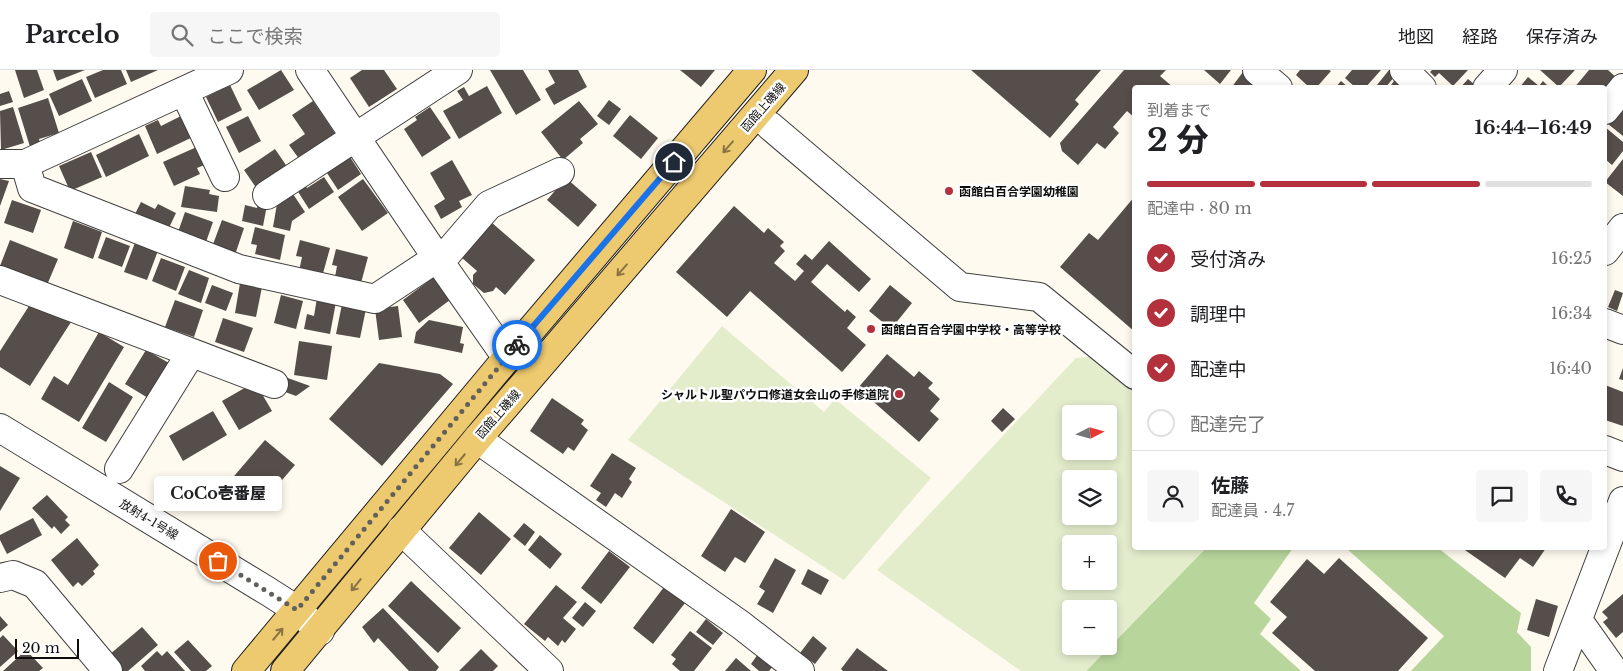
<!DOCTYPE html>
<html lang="ja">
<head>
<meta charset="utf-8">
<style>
  body { margin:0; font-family:"Libre Baskerville","Noto Sans JP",serif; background:#f6f6f6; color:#202124; height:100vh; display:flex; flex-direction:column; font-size:19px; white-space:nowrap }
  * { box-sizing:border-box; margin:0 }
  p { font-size:16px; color:#757577 }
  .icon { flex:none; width:28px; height:28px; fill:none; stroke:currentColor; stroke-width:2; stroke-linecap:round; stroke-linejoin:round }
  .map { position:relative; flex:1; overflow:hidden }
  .drawer { position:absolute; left:1132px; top:15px; width:475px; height:465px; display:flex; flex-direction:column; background:#fff; border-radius:5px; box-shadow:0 2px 8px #0003 }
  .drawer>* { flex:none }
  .needle { width:32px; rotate:84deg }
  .buttons { position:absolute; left:1062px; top:335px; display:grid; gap:10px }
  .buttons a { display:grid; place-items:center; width:55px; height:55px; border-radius:5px; background:#fff; box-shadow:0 2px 8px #0003; font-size:25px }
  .scale { position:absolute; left:15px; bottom:12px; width:64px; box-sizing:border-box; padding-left:5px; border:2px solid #0d0d0d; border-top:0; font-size:14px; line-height:18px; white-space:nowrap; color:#0d0d0d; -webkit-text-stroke:4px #fff; paint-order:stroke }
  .pin { position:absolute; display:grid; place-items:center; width:42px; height:42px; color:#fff; margin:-21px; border:2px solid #fff; border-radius:50%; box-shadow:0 1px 5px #0007 }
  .courier { position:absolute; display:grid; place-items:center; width:50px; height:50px; margin:-25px; border:4px solid #1a73e8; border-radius:50%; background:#fff; color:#222; box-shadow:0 1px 6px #0007 }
  .bubble { position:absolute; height:35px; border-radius:5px; background:#fff; box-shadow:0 2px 8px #0003; font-size:16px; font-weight:800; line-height:35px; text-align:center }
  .summary em { font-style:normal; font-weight:800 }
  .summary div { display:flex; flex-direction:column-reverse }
  .summary { display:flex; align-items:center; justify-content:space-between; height:85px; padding:0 15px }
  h1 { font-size:32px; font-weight:800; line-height:38px }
  .bar { display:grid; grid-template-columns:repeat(4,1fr); gap:8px 5px; align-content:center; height:60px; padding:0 15px }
  .bar i { height:6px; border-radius:4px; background:#e0e0e0 }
  .bar .current { background:#b2313c }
  .bar p { grid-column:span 4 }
  .line { display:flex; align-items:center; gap:12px; padding:0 15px; border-top:1px solid #e0e0e0 }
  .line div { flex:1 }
  .round { display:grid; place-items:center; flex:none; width:52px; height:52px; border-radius:5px; background:#f6f6f6 }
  ol { padding:0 15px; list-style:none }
  li { display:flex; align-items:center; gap:15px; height:55px }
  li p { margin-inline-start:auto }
  li .icon { padding:5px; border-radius:50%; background:#b2313c; color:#fff; stroke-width:4 }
  li:last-child { color:#757577 }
  li i { width:28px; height:28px; border:2px solid #e0e0e0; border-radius:50% }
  header { display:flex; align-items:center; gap:30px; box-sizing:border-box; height:70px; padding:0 25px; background:#fff; border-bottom:1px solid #e0e0e0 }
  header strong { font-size:24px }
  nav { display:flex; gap:28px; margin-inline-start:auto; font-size:18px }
  .search { width:350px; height:45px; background:#f6f6f6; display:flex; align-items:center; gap:12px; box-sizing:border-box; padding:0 18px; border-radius:5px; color:#757577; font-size:19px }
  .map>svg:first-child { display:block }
  .forest { fill:#b8d59c }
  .pitch { fill:#e3edcc; fill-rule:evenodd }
  .building { fill:#554e4a }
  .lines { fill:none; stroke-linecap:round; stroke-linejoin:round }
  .minor-casing { stroke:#404040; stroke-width:30 }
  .major-casing { stroke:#1e1e1e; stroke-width:30 }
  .minor { stroke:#fff; stroke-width:28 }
  .major { stroke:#edc96f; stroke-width:28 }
  .oneway { stroke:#887443 }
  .done { stroke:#61605c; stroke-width:5; stroke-dasharray:0 9 }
  .route { stroke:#1a73e8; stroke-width:6 }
  .poi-dot { fill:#b2313c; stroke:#fff; stroke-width:2 }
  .labels { text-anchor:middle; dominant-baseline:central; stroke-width:5; stroke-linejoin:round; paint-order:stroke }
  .street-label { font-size:12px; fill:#0d0d0d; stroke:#fff }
  .poi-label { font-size:12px; font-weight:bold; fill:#0d0d0d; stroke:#fff; text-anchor:start }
</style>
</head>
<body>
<header>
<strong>Parcelo</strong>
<div class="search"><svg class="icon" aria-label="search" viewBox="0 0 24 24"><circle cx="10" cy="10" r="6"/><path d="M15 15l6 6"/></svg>ここで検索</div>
<nav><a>地図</a><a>経路</a><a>保存済み</a></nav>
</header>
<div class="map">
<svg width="1623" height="601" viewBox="0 0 1623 601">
  <rect width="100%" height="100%" fill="#fefaef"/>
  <path class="forest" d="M1206 478H1293L1254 533 1271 549 1260 564 1301 601H1086Z
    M1346 478H1438L1521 543 1517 562 1531 577V601H1411L1444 566Z"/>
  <path class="pitch" d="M722 256 824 342 835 329 931 408 844 510 628 370Z
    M1102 286 1135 316V478H1206L1086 601H1021L877 500 1076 288ZM1071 344H1109V381H1071ZM1071 409H1109V446H1071ZM1071 474H1109V511H1071ZM1071 539H1109V576H1071Z"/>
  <path class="building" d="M15 0H37L44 20 24 28Z
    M53 0H85L57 11Z
    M103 0H121L127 14 95 28 86 7Z
    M126 0H158L131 12Z
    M281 0 294 20 259 40 247 20Z
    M362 0H384L397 19 369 37 350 8Z
    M490 0H523L541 30 516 45Z
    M548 0H578L587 17 554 35 545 19 555 13Z
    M680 0H715L701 17Z
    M971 0H1101L1075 30 1079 34 1050 68Z
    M1124 0H1166L1160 6 1174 18H1135V48L1127 41 1113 57 1119 63 1105 79 1097 73 1078 95 1062 81 1060 73Z
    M1204 0H1231L1220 14Z
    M1300 0H1329L1331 1 1316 18H1310L1296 5Z
    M1352 0H1381L1365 18H1356L1345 8Z
    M1389 0 1395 6 1385 18H1380L1377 15Z
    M1432 0H1468L1453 16 1439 3 1435 7 1430 2Z
    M1540 0H1575L1559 17Z
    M1589 0H1608L1618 9 1605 24V18H1574Z
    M1243 2 1261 18H1231Z
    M1528 7 1539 16 1543 11 1550 18H1519Z
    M1396 8 1407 18H1389Z
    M82 9 92 31 59 46 49 24Z
    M1468 9 1475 15 1473 18H1460Z
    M1341 11 1349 18H1335Z
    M230 15 242 40 218 52 206 27Z
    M487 16 502 43 459 69 443 41 463 30 457 21 464 17 469 26Z
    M9 21 13 32 0 36V24Z
    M48 28 59 63 39 69 41 77 31 80 18 38Z
    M609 30 621 39 609 55 597 46Z
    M313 31 336 65 300 90 289 75 305 64 292 45Z
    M579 31 598 54 580 69 583 73 563 90 541 62Z
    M1623 34V66L1608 54Z
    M13 37 24 73 1 80 0 41Z
    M430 37 451 68 422 87 404 59 417 50 415 47Z
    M185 44 195 66 157 84 145 56 158 50 161 56Z
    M630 45 658 68 641 89 613 66Z
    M248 46 261 71 239 83 226 57Z
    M1605 57 1623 72V81L1612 95 1605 89Z
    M139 64 149 86 106 107 96 85Z
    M199 76 207 94 197 98 200 104 174 116 163 92Z
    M275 79 288 98 257 119 244 100Z
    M91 82 102 107 70 121 59 96Z
    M350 87 361 104 338 120 327 103Z
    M1623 89V126L1605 112Z
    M452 90 472 125 459 131 462 137 441 149 434 136 445 129 430 103Z
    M324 107 334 122 309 139 295 117 302 112 307 118Z
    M566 108 597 135 578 157 547 130Z
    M0 109 9 111 0 136Z
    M363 109 388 143 362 161 338 127Z
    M185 116 210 120 209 124 219 126 217 142 181 137Z
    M293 124 305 142 292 151 290 161 273 157 277 134Z
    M1135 126V262L1060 197 1089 163 1098 170Z
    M259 128 268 130 263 156 242 151 245 135 257 138Z
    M12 130 41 140 33 163 4 153Z
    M141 132 155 139 158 134 176 143 168 160 135 144Z
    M734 136 764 163 768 158 784 172 780 176 785 181 774 193 795 211 804 201 796 194 805 184 812 190 829 171 871 209 859 222 827 194 811 212 845 242 847 239 856 247 847 258 866 275 842 302 750 221 727 247 676 202Z
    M185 142 213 152 206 172 178 162Z
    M222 150 244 158 235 185 212 177Z
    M73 151 102 162 93 189 64 178Z
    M491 152 535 190 505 225 496 217 493 221 484 223 473 214V205L477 201 461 187Z
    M255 157 285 165 280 190 255 184 257 175 251 174Z
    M106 167 130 176 122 197 98 188Z
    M10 170 58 189 47 215 0 196Z
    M136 170 159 178 147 210 124 202Z
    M300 170 330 178 322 207 299 201 302 187 296 186Z
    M336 179 368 187 361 213 335 207 337 196 332 195Z
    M161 188 185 197 176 221 152 211Z
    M189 200 209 208 201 233 178 224Z
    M434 207 450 230 419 253 403 230Z
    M240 213 262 217 256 247 235 243Z
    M212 215 233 223 226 241 205 233Z
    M890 215 912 233 891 259 869 241Z
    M1615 220 1623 223 1617 241 1608 237Z
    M281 225 303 231 296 259 274 253Z
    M317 228 336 232 330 264 304 259 307 244 314 246Z
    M175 230 203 240 194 267 165 257Z
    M342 234 366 239 360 268 336 264Z
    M29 236 71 252 30 316 0 297V281Z
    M398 236 402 267 379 270 375 239Z
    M223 248 253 258 244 282 215 272Z
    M429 250 463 257 460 273 464 274 462 283 414 273 416 262Z
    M99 262 124 277 79 352 41 329 54 306 68 315Z
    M299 271 332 276 327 310 294 305Z
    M146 280 169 293 148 328 125 314Z
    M887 284 914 307 919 301 933 313 928 318 940 329 930 341 939 349 919 372 858 318Z
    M379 293 440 304 453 314 382 396 329 349Z
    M1623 298V310L1619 309Z
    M285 307 310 316 296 326 280 320Z
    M109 312 133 327 106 372 82 358Z
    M255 312 272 341 239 360 222 331Z
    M1605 315 1623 322V356L1605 350Z
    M552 328 584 350 581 354 588 360 574 381 568 377 563 384 530 361Z
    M1003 338 1015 349 1002 362 991 351Z
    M213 341 227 365 183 391 169 366Z
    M265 370 295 395 258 438 229 412Z
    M612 383 636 398 629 409 632 412 622 428 615 423 606 437 596 430 601 423 590 416Z
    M0 396 20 408 0 441Z
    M47 425 68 447 65 450 70 455 61 464 54 456 52 459 32 438Z
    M731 439 765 462 745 493 735 487 725 502 701 486Z
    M479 442 511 469 481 505 449 478Z
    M33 448 42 465 7 484 0 470V465Z
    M524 453 535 462 525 476 513 466Z
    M540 465 562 484 550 499 528 480Z
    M77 468 99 495 93 501 95 504 82 516 78 512 73 517 51 490Z
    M1462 478H1546L1533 497 1520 488 1505 508Z
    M609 481 630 497 601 534 581 518Z
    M775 488 796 500 773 543 757 534 765 521 759 517Z
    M1339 488 1428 568 1398 601H1315L1272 563 1287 547 1270 532 1307 489 1324 504Z
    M808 499 829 510 821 525 801 514Z
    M411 511 461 558 438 583 388 536Z
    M556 515 577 532 563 548 576 559 565 573 562 570 558 576 548 567 545 571 524 554Z
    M664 517 685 533 653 574 633 558Z
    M1623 524V562L1616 568 1603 552 1608 548 1602 542Z
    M1536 529 1558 536 1549 567 1527 560Z
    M585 532 596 541 583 557 572 548Z
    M383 538 439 597 436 601H409L378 568 374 573 362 557Z
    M0 546 8 555 0 562Z
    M706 549 723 563 713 575 696 562Z
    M142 557 158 575 128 601H122L109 585Z
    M690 561 712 578 694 601H680L672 594 676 589 671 585Z
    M3 565 18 581 0 597V568Z
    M813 566 827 578 815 594 800 583Z
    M188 570 212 596 206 601H191L174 582Z
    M857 578 888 601H843L841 599Z
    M481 579 498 596 493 601H459Z
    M26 580 43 598 39 601H3Z
    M157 581 162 586 167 581 185 601H145L141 596Z
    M758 584 773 596 769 601H759L751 594Z
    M736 588 751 601H725Z"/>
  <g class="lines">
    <g class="minor-casing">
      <path id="minor" d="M310 0 437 188 507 288
        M1257 0 1278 18
        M1404 0 1422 18
        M1487 18 1503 0
        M184 21 225 107
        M1605 40 1623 18
        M770 56 960 217 1039 227 1135 305
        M0 94H25L229 0
        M25 94 32 118 239 199 375 229 437 188
        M267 125 458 0
        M1605 181 1623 158
        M440 192 489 135 560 102
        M0 210 274 314
        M1605 253 1623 260
        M0 358 269 522 297 540 320 561
        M477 369 741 555 800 601
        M1605 380 1623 387
        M119 399 191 283
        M401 460 549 601
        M0 508 13 505 35 514 108 601
        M1578 550 1614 601
        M1558 601 1623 431"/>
    </g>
    <g class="major-casing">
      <path id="major" d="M246 601 507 288 752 0
        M285 601 477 369 794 0"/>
    </g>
    <use href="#minor" class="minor"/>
    <use href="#major" class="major"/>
  </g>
  <defs><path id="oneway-shaft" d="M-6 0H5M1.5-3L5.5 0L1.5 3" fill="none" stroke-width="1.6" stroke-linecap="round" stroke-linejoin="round" transform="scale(1.25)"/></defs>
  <g class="oneway">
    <use href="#oneway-shaft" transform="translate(728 77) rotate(131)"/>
    <use href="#oneway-shaft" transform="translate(622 200) rotate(131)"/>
    <use href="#oneway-shaft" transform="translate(460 390) rotate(130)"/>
    <use href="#oneway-shaft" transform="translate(356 515) rotate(129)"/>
    <use href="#oneway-shaft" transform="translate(278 564) rotate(-50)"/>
  </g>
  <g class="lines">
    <path class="done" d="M218 491 297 540 517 275"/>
    <path class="route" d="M517 275 674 92"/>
  </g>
  <g class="poi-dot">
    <circle cx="949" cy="121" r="5"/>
    <circle cx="871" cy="259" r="5"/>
    <circle cx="899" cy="324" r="5"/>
  </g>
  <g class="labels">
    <g class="street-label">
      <text transform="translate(763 37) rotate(-49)">函館上磯線</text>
      <text transform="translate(498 344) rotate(-49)">函館上磯線</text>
      <text transform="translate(149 449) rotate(31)">放射4-1号線</text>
    </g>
    <g class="poi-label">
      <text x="959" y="121">函館白百合学園幼稚園</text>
      <text x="881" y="259">函館白百合学園中学校・高等学校</text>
      <text x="889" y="324" text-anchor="end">シャルトル聖パウロ修道女会山の手修道院</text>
    </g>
  </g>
</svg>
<div class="buttons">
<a><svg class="needle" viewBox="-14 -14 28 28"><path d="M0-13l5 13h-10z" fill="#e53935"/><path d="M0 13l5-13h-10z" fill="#757577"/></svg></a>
<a><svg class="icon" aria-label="layers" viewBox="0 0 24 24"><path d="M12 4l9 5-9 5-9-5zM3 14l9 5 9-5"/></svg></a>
<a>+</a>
<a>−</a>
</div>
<div class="scale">20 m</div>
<div class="pin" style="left:218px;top:491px;background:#ea580c"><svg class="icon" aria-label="bag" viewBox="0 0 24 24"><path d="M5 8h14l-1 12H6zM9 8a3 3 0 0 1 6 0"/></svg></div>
<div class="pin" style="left:674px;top:92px;background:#1f2937"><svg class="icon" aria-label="home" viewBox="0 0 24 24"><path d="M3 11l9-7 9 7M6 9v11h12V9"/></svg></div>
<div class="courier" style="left:517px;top:275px"><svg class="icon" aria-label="bike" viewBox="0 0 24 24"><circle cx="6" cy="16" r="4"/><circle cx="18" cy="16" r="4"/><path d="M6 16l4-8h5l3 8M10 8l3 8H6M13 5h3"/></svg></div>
<div class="bubble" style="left:154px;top:406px;width:128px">CoCo壱番屋</div>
<section class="drawer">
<div class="summary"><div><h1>2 分</h1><p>到着まで</p></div><em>16:44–16:49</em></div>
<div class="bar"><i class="current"></i><i class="current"></i><i class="current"></i><i></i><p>配達中 · 80 m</p></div>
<ol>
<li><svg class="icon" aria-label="check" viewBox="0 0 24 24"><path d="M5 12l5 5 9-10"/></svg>受付済み<p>16:25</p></li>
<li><svg class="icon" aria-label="check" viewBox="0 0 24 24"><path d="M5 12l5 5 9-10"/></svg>調理中<p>16:34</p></li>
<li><svg class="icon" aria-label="check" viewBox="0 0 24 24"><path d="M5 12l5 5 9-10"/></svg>配達中<p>16:40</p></li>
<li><i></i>配達完了</li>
</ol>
<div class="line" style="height:90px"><a class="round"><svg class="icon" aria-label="person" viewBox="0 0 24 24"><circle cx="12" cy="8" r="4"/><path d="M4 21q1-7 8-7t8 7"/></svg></a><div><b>佐藤</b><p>配達員 · 4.7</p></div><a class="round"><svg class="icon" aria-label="chat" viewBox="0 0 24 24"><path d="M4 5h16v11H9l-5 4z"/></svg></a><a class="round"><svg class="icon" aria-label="phone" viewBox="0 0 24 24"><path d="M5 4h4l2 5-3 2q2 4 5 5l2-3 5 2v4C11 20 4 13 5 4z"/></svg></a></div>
</section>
</div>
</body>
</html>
